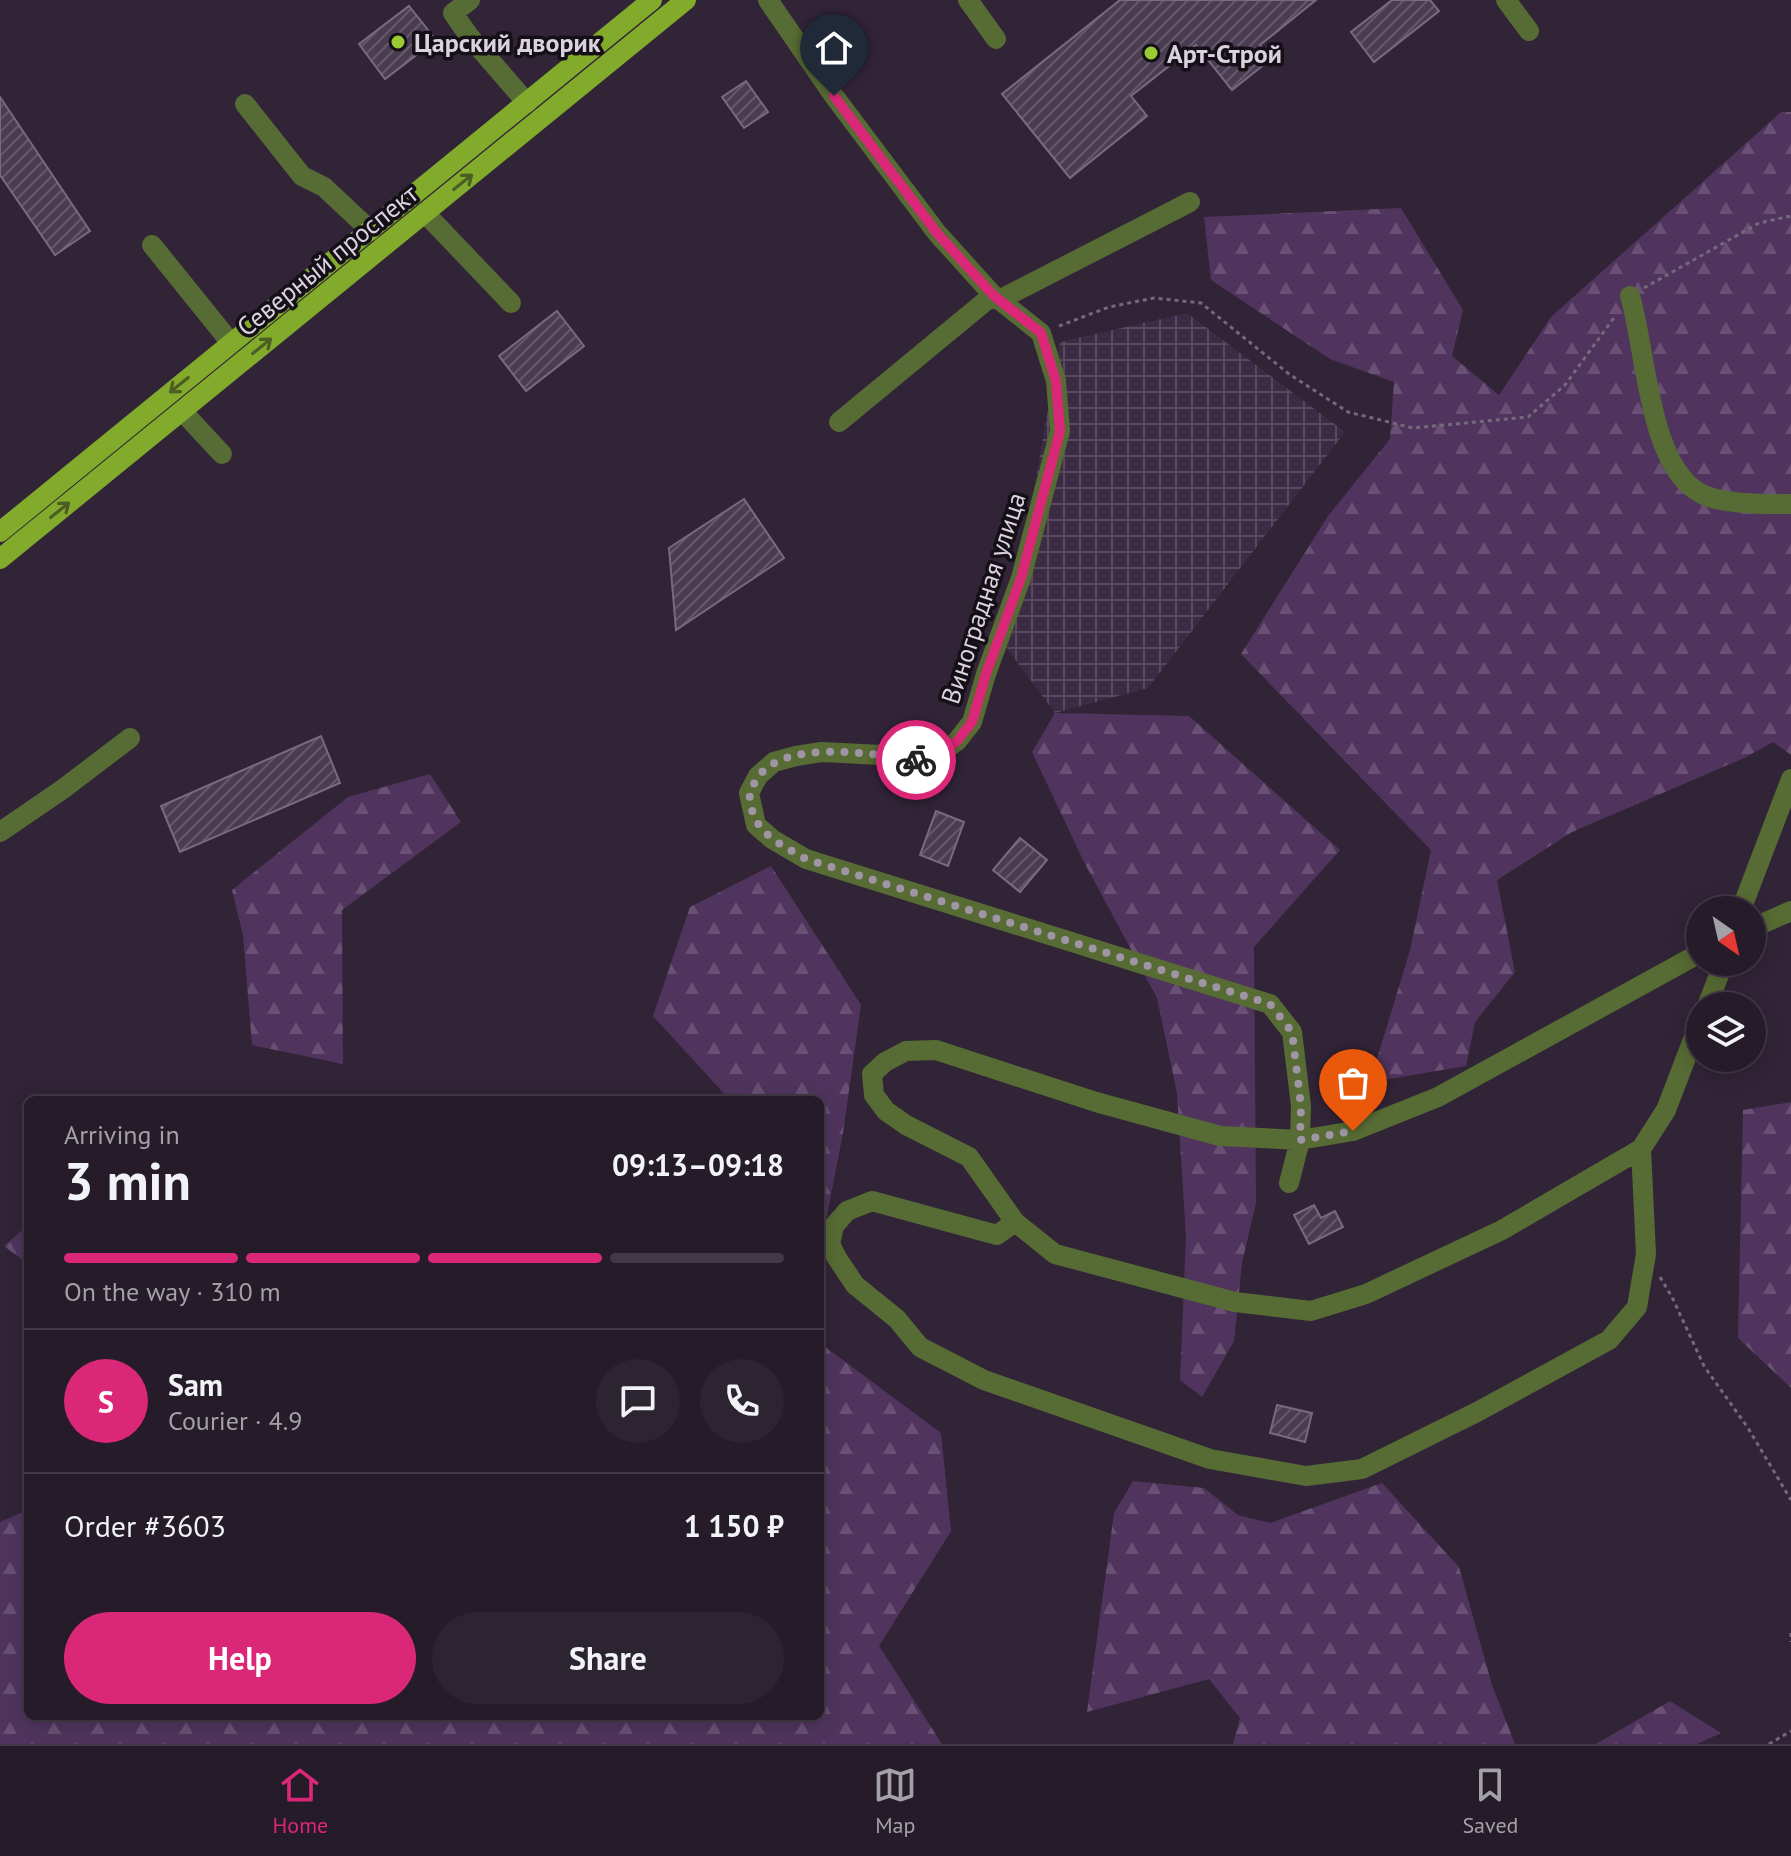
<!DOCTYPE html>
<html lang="en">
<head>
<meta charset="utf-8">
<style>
  body { margin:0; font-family:"PT Sans",sans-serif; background:#2d2431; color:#f1f3f6; height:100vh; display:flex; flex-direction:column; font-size:30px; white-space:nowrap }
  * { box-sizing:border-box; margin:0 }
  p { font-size:26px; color:#a3a1a8 }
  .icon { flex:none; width:44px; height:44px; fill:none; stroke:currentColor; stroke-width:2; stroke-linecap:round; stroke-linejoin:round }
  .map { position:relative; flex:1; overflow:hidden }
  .panel { position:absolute; left:24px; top:1096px; width:800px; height:624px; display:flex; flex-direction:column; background:#251b29; border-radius:12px; box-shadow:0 4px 20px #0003,0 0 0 2px #423946 }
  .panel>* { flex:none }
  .needle { width:52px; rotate:146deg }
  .buttons { position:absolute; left:1686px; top:896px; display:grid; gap:16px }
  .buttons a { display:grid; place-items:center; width:80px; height:80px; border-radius:50%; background:#251b29; box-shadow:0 4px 20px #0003,0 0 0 2px #423946; font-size:40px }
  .pin { position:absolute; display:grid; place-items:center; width:68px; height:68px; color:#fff; margin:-82px -34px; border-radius:50% 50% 50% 0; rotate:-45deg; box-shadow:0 0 8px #0007 }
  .pin .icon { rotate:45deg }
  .courier { position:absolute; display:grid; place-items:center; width:80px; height:80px; margin:-40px; border:6px solid #db2777; border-radius:50%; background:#fff; color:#222; box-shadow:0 2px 10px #0007 }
  .summary em { font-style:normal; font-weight:600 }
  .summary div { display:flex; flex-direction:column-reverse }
  .summary { display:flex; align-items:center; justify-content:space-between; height:136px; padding:0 40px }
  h1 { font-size:52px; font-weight:600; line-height:60px }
  .bar { display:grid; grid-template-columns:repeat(4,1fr); gap:12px 8px; align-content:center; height:96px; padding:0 40px }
  .bar i { height:10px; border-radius:6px; background:#423946 }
  .bar .selected { background:#db2777 }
  .bar p { grid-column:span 4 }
  .line { display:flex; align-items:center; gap:20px; padding:0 40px; border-top:2px solid #423946 }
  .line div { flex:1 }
  .round { display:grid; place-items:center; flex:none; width:84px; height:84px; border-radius:42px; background:#2d2431 }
  .button { display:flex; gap:16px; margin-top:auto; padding:16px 40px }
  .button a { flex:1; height:92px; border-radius:48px; background:#db2777; color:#fff; font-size:32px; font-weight:600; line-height:92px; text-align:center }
  .button a+a { background:#2d2431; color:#f1f3f6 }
  .tabs { display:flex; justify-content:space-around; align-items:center; height:112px; border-top:2px solid #423946; background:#251b29; font-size:22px; color:#a3a1a8 }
  .tabs a { display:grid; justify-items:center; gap:4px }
  .tabs .selected { color:#db2777 }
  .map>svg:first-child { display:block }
  .industrial { fill:url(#industrial-grid) }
  .forest { fill:url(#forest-firs) }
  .building { fill:url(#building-hatch); stroke:#796a80; stroke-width:2 }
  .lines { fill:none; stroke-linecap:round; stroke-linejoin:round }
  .path { stroke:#756a7b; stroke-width:3; stroke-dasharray:4 4; stroke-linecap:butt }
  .minor { stroke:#576b34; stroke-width:20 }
  .major { stroke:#82ab2c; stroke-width:20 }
  .oneway { stroke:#4c5e22 }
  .done { stroke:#a095a4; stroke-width:8; stroke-dasharray:0 14.4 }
  .route { stroke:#db2777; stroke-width:10 }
  .poi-dot { fill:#9bcb33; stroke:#151018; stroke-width:3 }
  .labels { text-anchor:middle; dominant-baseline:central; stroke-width:7; stroke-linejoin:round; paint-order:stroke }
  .poi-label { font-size:26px; font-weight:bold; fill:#dbd2df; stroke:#151018; text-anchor:start }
  .street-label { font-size:26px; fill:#dbd2df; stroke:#151018 }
</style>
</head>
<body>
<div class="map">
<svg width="1791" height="1744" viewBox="0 0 1791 1744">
  <defs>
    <pattern id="industrial-grid" width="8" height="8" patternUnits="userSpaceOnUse" patternTransform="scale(2)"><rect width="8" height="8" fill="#3c2b44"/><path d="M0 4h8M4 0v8" fill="none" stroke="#58495f"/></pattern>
    <pattern id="forest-firs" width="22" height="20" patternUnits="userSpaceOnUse" patternTransform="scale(2)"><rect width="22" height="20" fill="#50345d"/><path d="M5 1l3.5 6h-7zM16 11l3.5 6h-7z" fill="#695074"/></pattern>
    <pattern id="building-hatch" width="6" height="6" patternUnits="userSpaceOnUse" patternTransform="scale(2)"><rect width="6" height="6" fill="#4a3d51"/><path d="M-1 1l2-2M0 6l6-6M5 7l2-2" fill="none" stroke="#64586a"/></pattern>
  </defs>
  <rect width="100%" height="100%" fill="#312437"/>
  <path class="industrial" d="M1187 313 1345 432 1148 688 1055 713 1006 647 1060 342Z"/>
  <path class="forest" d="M1781 112H1791V755L1773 742 1744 758 1572 832 1497 880 1515 972 1475 1022 1466 1066 1370 1082 1410 950 1431 850 1241 654 1328 516 1390 439 1394 382 1330 359 1211 280 1204 217 1401 208 1463 310 1452 356 1499 395 1551 317Z
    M1055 713 1189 716 1340 850 1254 947 1256 1203 1242 1263 1234 1341 1202 1397 1180 1380 1186 1237 1177 1093 1157 998 1083 860 1032 752Z
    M430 774 461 822 342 910 343 1064 252 1045 243 935 232 890 348 797Z
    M771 866 861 1005 843 1133 820 1251V1100H730L653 1016 690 907Z
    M1791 1102V1388L1738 1338 1743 1110Z
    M28 1225V1264L4 1246Z
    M820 1343 941 1433 951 1531 879 1646 942 1744H0V1522L28 1510V1716H820Z
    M1133 1481 1204 1488 1238 1515 1270 1523 1382 1483 1459 1567 1492 1685 1515 1744H1233L1240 1718 1209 1679 1087 1712 1114 1513Z
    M1670 1701 1721 1733 1697 1744H1596Z"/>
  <path class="building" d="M1120 0H1316L1260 45 1271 59 1232 90 1196 45 1131 96 1147 116 1070 178 1002 94Z
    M1392 0H1430L1439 11 1374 62 1351 32Z
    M409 6 436 40 385 79 359 44Z
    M746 81 768 112 744 128 722 97Z
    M0 97 90 231 55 255 0 175Z
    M557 311 584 346 526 391 499 356Z
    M744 499 784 558 676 630 669 548Z
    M321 736 340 783 180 852 161 806Z
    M936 811 964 822 948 866 920 855Z
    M1020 838 1047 860 1020 892 993 870Z
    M1314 1205 1321 1218 1335 1211 1343 1227 1309 1244 1294 1215Z
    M1277 1405 1312 1413 1305 1442 1270 1433Z"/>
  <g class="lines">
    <path class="path" d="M1644 288 1759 223 1791 216
      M1059 326 1109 307 1154 298 1201 303 1289 374 1348 412 1413 428 1528 417 1565 385 1616 315
      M1660 1277 1672 1297 1704 1366 1748 1428 1791 1500
      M1791 1633V1642
      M1769 1744 1791 1731"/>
    <path class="minor" d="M470 0 453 13 469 36 527 103
      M768 0 834 96 937 233 993 295 1041 333 1056 381 1060 431 1021 578 986 674 972 722 957 741 938 755 919 760 881 755 822 752 796 756 774 762 758 776 749 793 756 825 772 839 806 859 1270 1004 1292 1032 1301 1106 1300 1140 1353 1131 1438 1097 1700 953
      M968 0 996 39
      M1506 0 1529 31
      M245 104 302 176 324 187 371 231
      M425 213 511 303
      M152 245 231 343
      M1630 296C1646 348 1648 465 1700 493 1721 505 1767 504 1791 504
      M999 300 1190 202
      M182 411 222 454
      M839 422 993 295
      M0 832 63 789 130 738
      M1741 910 1791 779
      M1752 928 1791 911
      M1707 1006 1724 962
      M1289 1183 1300 1140 1220 1136 1096 1102 936 1050 906 1051 885 1062 872 1074 874 1095 886 1111 906 1125 969 1157 1015 1222 1055 1254 1235 1302 1311 1311 1366 1294 1502 1230 1641 1149 1666 1110 1700 1021
      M1015 1222 997 1235 872 1201 847 1211 834 1226 830 1244 837 1258 855 1285 897 1319 920 1347 984 1380 1210 1459 1306 1476 1362 1469 1477 1412 1609 1340 1637 1307 1646 1254 1641 1149"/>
    <path class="major" d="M0 532 652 0
      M0 559 686 0"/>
  </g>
  <defs><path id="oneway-shaft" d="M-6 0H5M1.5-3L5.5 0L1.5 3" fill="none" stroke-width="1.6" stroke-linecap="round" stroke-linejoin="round" transform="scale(2)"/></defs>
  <g class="oneway">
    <use href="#oneway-shaft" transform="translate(463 182) rotate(-39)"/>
    <use href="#oneway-shaft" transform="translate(262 346) rotate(-39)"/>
    <use href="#oneway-shaft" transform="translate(179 385) rotate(141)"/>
    <use href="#oneway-shaft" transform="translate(60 510) rotate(-39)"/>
  </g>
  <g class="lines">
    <path class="done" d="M916 760C874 754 778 737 755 782 751 789 749 792 750 800 754 834 779 843 806 859L1270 1004 1292 1032 1301 1106 1300 1140 1353 1131"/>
    <path class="route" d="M834 96 937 233 993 295 1041 333 1056 381 1060 431 1021 578 986 674 972 722 957 741 938 755 916 760"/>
  </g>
  <g class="poi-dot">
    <circle cx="398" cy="42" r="8"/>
    <circle cx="1151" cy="53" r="8"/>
  </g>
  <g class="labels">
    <g class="poi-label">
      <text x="414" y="42">Царский дворик</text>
      <text x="1167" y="53">Арт-Строй</text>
    </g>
    <g class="street-label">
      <text transform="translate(327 260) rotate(-39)">Северный проспект</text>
      <text transform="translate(983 598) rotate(-72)">Виноградная улица</text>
    </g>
  </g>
</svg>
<div class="buttons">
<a><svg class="needle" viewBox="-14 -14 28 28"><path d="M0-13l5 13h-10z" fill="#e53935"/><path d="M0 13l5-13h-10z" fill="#a3a1a8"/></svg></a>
<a><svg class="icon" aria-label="layers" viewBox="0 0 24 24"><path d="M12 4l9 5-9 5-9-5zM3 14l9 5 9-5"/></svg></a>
</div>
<div class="pin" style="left:1353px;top:1131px;background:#ea580c"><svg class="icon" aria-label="bag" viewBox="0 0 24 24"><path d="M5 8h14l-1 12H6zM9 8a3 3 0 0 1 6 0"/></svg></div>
<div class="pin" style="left:834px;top:96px;background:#1f2937"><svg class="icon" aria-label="home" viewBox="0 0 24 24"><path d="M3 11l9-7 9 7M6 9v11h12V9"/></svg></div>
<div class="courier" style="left:916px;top:760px"><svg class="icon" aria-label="bike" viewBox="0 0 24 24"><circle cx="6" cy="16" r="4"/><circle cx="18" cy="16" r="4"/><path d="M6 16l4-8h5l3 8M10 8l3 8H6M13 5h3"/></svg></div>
<section class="panel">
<div class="summary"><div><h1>3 min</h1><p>Arriving in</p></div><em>09:13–09:18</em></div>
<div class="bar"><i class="selected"></i><i class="selected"></i><i class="selected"></i><i></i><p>On the way · 310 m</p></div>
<div class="line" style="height:144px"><b class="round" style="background:#db2777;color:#fff">S</b><div><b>Sam</b><p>Courier · 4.9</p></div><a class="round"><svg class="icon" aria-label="chat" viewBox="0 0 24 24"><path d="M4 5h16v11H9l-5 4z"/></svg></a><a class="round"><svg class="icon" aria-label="phone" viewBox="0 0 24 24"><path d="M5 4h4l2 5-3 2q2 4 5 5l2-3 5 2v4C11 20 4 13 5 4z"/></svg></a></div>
<div class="line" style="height:104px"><div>Order #3603</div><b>1 150 ₽</b></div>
<div class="button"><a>Help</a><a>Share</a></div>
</section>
</div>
<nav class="tabs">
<a class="selected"><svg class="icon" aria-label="home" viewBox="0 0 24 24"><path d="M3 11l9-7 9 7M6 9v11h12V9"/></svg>Home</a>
<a><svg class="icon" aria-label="map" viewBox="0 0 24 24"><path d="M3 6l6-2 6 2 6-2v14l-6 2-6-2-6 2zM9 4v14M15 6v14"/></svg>Map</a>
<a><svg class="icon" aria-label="saved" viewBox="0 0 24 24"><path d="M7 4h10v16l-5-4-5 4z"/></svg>Saved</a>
</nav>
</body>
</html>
